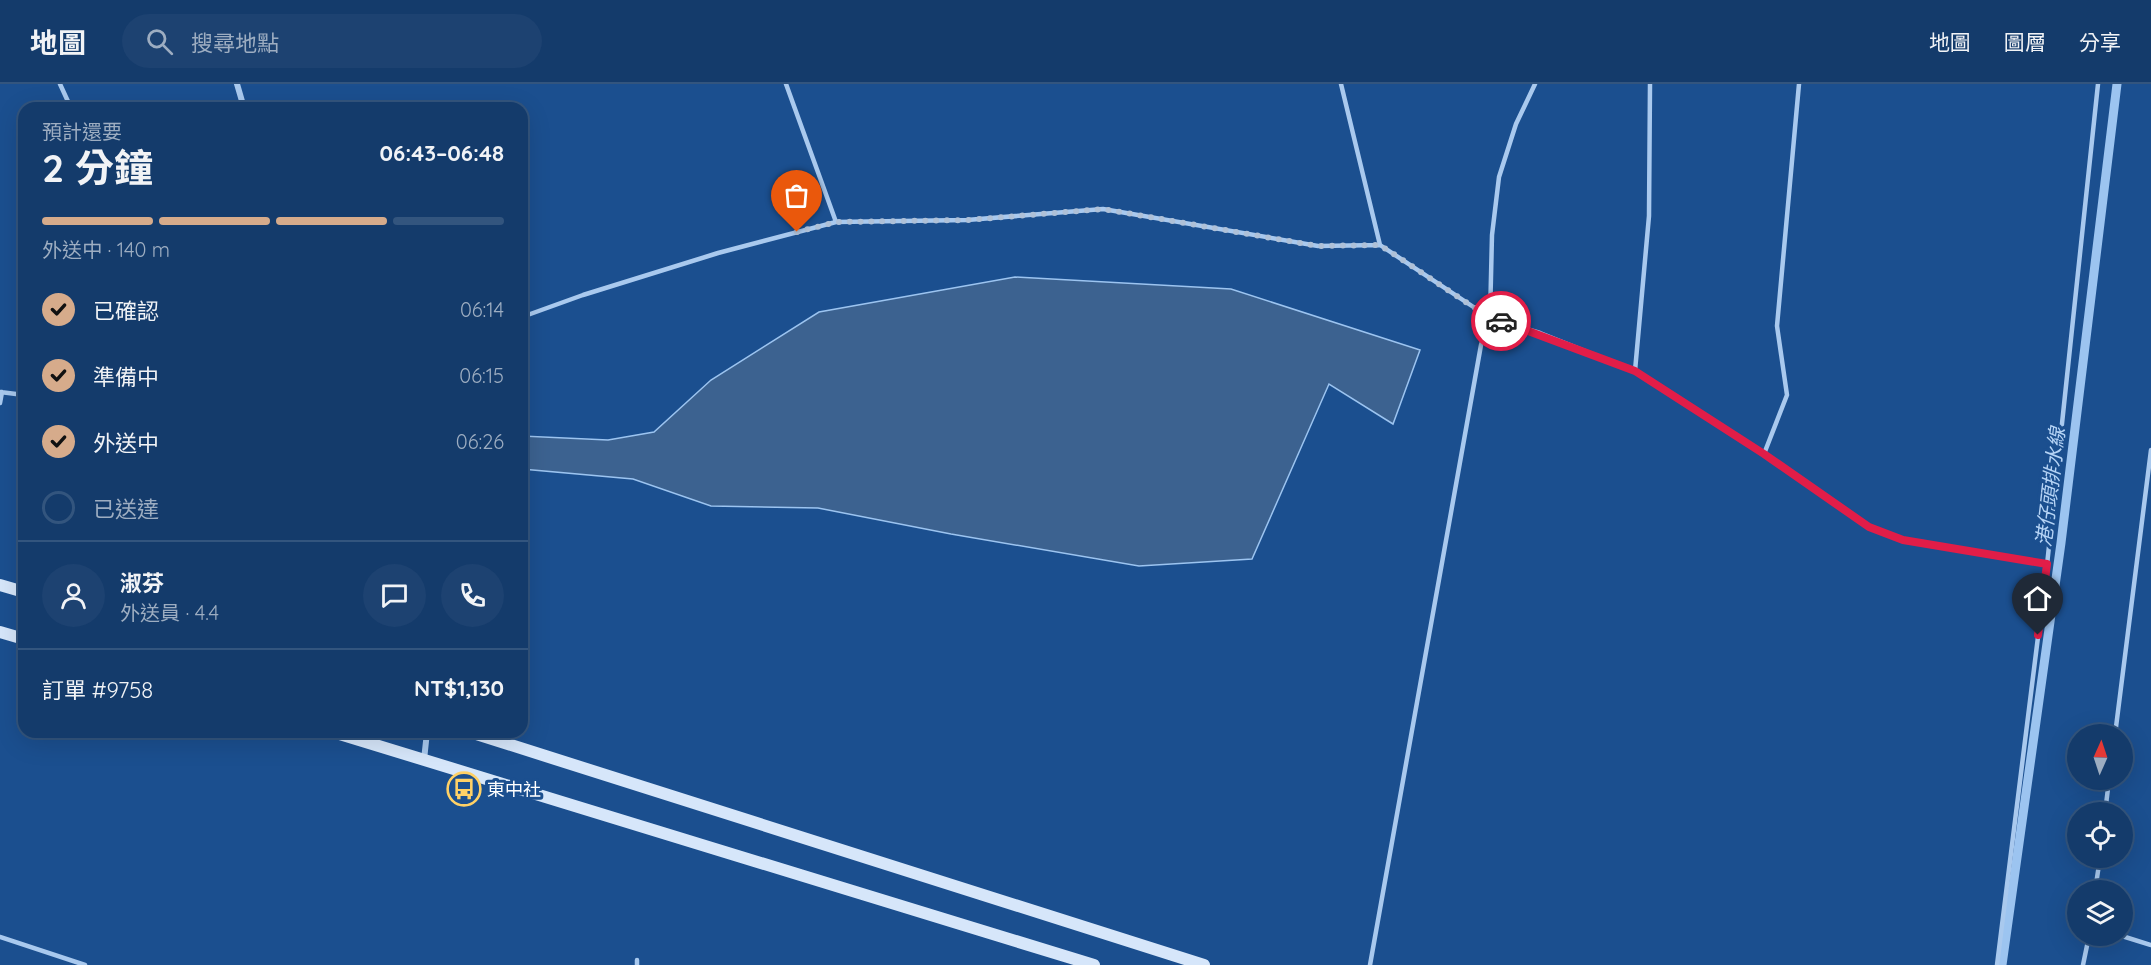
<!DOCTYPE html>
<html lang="zh-TW">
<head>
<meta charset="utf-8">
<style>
  body { margin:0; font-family:Quicksand,"Noto Sans TC",sans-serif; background:#1d4271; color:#f1f3f6; height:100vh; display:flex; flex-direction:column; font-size:22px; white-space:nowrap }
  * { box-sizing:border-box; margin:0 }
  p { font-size:20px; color:#9dadc1 }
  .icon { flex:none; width:33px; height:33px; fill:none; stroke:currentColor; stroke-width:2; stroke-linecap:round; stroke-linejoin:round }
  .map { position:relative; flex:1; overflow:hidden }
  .drawer { position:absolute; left:18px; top:18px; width:510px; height:636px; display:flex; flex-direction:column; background:#143b6b; border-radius:18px; box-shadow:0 6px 24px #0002,0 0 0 2px #33557e }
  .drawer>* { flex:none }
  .needle { width:39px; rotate:3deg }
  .controls { position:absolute; left:2067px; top:640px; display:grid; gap:12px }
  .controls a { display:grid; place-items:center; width:66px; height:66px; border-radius:50%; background:#143b6b; box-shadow:0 6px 24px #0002,0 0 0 2px #33557e; font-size:30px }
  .pin { position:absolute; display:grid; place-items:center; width:51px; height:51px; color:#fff; margin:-62px -26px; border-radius:50% 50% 50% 0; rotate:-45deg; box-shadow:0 0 6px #0007 }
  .pin .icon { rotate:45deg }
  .courier { position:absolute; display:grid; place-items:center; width:60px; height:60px; margin:-30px; border:4px solid #e11d48; border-radius:50%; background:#fff; color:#222; box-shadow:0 2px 8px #0007 }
  .headline em { font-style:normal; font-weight:700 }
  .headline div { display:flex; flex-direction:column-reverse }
  .headline { display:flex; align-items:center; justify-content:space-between; height:102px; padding:0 24px }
  h1 { font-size:39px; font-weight:700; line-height:45px }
  .bar { display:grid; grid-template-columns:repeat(4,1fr); gap:9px 6px; align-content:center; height:72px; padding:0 24px }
  .bar i { height:8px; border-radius:4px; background:#33557e }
  .bar .on { background:#d6ab8b }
  .bar p { grid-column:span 4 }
  .line { display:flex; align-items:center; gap:15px; padding:0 24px; border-top:2px solid #33557e }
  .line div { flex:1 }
  .round { display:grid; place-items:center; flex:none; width:63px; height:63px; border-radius:32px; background:#1d4271 }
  ol { padding:0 24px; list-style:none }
  li { display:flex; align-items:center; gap:18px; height:66px }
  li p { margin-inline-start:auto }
  li .icon { padding:6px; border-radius:50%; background:#d6ab8b; color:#111; stroke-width:4 }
  li:last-child { color:#9dadc1 }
  li i { width:33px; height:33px; border:3px solid #33557e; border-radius:50% }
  header { display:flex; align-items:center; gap:36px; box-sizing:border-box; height:84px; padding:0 30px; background:#143b6b; border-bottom:2px solid #33557e }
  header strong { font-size:28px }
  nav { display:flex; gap:33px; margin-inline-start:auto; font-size:21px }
  .search { width:420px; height:54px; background:#1d4271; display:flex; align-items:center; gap:15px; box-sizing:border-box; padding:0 21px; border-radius:33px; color:#9dadc1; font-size:22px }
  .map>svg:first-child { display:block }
  .water { fill:#3c6290; stroke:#9cc4f0; stroke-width:1.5 }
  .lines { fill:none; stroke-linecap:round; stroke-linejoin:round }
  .stream { stroke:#9cc4f0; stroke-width:9 }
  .lane { stroke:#a9c9ee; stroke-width:4.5 }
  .street { stroke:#a9c9ee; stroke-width:6 }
  .secondary { stroke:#d6e6fa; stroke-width:12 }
  .done { stroke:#afc1d8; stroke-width:6; stroke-dasharray:0 10.8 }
  .route { stroke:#e11d48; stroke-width:8 }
  .labels { text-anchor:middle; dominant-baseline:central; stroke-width:6; stroke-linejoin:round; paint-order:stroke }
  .poi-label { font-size:18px; fill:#fff; stroke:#1b4f8f; text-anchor:start }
  .water-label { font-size:20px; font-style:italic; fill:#b5d3f5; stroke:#1b4f8f }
</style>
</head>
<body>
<header>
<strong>地圖</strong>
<div class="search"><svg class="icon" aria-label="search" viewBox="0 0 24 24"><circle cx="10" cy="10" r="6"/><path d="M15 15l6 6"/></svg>搜尋地點</div>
<nav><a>地圖</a><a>圖層</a><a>分享</a></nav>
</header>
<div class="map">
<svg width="2151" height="881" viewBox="0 0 2151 881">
  <rect width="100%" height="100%" fill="#1b4f8f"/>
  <path class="water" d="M1015 193 1231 205 1420 266 1393 340 1329 300 1252 475 1139 482 951 450 818 424 711 422 633 395 522 385V352L608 356 654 348 711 296 819 228Z"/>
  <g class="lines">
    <path class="stream" d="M2002 881 2061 459 2117 0"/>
    <path class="lane" d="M60 0 71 24
      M786 0 836 138
      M1341 0 1380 161
      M522 233 583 211 718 169 836 138 967 136 1103 125 1318 162 1380 161 1490 234 1540 249 1635 287 1764 370 1869 443 1903 456 2047 481
      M1635 287 1649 132 1650 0
      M0 308 24 311
      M0 319 2 308
      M1764 370 1787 311 1777 242 1799 0
      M2115 651 2151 366
      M2105 729 2109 696
      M2095 807 2100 774
      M2122 852 2151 861
      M0 853 85 881
      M637 881V876
      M1370 881 1481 261 1490 234 1492 151 1499 93 1516 40 1535 0
      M1997 881 2047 481 2098 0
      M2083 881 2089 852"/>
    <path class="street" d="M237 0 244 24
      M424 676 427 648"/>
    <path class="secondary" d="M0 501 24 508
      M0 548 24 555
      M333 648 1094 881
      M470 648 1204 881"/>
  </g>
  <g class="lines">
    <path class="done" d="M797 148 836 138 967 136 1103 125 1318 162 1380 161 1490 234 1501 237"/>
    <path class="route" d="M1501 237 1635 287 1764 370 1869 443 1903 456 2047 480 2038 551"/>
  </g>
  <defs>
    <g id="bus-ring" transform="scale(1.725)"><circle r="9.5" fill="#1b4f8f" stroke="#ffd166" stroke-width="1.5"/><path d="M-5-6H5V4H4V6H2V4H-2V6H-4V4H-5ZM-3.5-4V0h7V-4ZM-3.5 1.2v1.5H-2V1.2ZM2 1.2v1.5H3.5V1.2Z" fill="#ffd166"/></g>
  </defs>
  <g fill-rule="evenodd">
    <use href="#bus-ring" x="464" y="705"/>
  </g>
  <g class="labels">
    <g class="poi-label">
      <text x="487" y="705">東中社</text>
    </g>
    <g class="water-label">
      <text transform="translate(2050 403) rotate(-83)">港仔頭排水線</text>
    </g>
  </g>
</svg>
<div class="controls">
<a><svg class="needle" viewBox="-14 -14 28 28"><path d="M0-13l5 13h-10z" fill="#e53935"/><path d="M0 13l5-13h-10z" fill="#9dadc1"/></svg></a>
<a><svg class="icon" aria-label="locate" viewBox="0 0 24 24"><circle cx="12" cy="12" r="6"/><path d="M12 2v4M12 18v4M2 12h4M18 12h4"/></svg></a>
<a><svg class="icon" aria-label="layers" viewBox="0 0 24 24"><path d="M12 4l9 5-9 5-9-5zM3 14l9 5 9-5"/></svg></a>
</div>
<div class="pin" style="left:797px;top:148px;background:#ea580c"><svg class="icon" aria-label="bag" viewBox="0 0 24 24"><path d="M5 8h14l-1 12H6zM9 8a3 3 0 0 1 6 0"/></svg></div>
<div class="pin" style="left:2038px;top:551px;background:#1f2937"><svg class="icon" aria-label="home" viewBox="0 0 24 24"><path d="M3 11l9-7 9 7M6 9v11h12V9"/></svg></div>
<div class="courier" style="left:1501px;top:237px"><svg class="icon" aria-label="car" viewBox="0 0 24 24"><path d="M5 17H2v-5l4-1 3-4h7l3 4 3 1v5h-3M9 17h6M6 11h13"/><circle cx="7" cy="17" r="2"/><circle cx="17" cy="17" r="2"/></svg></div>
<section class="drawer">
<div class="headline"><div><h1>2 分鐘</h1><p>預計還要</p></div><em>06:43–06:48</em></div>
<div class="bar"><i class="on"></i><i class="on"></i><i class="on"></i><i></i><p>外送中 · 140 m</p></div>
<ol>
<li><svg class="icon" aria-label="check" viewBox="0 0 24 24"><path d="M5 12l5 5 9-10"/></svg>已確認<p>06:14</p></li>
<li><svg class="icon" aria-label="check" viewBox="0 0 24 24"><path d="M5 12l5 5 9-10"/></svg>準備中<p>06:15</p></li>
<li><svg class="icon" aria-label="check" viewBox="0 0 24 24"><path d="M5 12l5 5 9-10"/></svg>外送中<p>06:26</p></li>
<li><i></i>已送達</li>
</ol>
<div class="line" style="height:108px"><a class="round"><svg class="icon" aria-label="person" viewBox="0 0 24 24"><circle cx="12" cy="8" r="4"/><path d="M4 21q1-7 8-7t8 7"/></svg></a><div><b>淑芬</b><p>外送員 · 4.4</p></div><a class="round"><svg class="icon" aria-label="chat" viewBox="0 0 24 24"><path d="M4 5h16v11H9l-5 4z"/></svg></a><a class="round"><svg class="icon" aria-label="phone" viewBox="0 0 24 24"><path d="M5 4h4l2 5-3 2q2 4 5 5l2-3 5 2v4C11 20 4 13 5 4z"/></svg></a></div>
<div class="line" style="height:78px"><div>訂單 #9758</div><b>NT$1,130</b></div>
</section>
</div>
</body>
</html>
